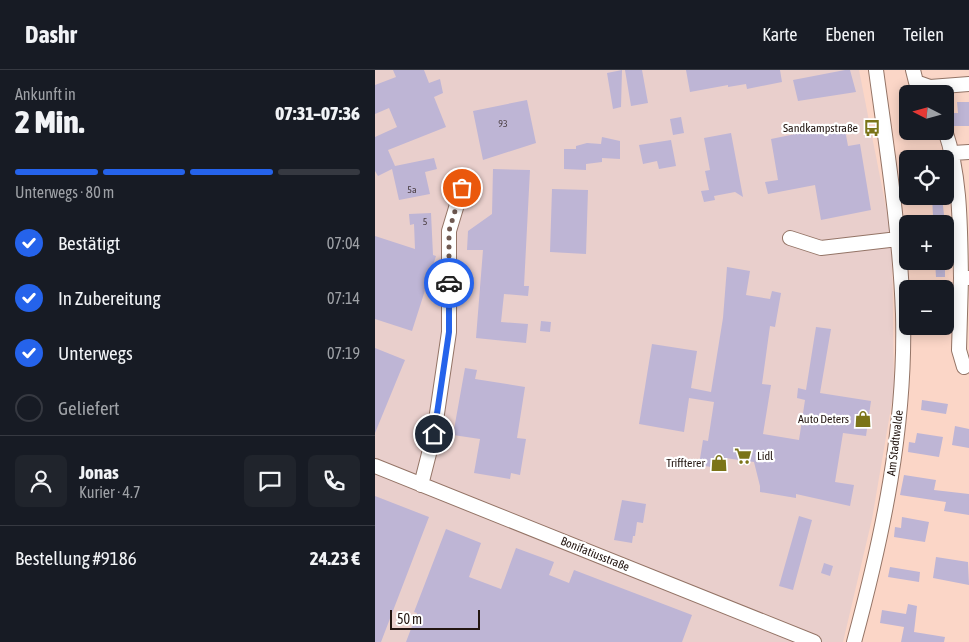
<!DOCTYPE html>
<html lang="de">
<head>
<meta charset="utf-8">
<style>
  body { margin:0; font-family:"Asap Condensed",sans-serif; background:#20242c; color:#f1f3f6; height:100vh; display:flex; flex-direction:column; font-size:19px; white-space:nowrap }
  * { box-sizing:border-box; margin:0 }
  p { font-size:16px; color:#9ea1a6 }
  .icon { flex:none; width:28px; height:28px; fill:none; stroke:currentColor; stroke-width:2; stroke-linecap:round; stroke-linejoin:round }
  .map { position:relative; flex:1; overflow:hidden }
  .side { display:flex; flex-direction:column; background:#171b24; width:375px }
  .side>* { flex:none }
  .needle { width:32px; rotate:276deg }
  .buttons { position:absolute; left:524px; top:15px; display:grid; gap:10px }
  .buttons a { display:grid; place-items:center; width:55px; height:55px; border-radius:8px; background:#171b24; box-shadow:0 2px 12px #0003; font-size:25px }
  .scale { position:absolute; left:15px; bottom:12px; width:90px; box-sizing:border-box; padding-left:5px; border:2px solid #231611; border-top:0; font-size:14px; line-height:18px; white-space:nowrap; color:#231611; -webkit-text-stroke:4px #fff; paint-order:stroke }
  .pin { position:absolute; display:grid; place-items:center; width:42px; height:42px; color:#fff; margin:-21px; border:2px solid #fff; border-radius:50%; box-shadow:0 1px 5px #0007 }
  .courier { position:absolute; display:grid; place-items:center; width:50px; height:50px; margin:-25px; border:4px solid #2563eb; border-radius:50%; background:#fff; color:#222; box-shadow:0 1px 6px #0007 }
  .overview em { font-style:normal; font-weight:800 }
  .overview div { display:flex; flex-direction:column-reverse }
  .overview { display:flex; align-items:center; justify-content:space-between; height:85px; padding:0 15px }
  h1 { font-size:32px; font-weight:800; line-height:38px }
  .bar { display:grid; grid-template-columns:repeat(4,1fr); gap:8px 5px; align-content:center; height:60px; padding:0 15px }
  .bar i { height:6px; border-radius:4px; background:#363941 }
  .bar .selected { background:#2563eb }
  .bar p { grid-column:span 4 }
  .line { display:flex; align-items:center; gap:12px; padding:0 15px; border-top:1px solid #363941 }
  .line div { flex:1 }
  .round { display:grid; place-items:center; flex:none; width:52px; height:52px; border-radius:8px; background:#20242c }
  ol { padding:0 15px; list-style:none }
  li { display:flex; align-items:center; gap:15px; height:55px }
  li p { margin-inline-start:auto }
  li .icon { padding:5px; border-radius:50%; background:#2563eb; color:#fff; stroke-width:4 }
  li:last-child { color:#9ea1a6 }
  li i { width:28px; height:28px; border:2px solid #363941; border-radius:50% }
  header { display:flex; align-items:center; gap:30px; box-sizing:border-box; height:70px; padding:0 25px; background:#171b24; border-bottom:1px solid #363941 }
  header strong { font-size:24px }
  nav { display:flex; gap:28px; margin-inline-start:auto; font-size:18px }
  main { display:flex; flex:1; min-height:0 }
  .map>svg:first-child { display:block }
  .industrial { fill:#e9cfcc }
  .building { fill:#beb5d5 }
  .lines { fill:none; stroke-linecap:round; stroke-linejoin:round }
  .street-casing { stroke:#947466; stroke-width:16 }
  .street { stroke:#fff; stroke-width:14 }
  .done { stroke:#6f5951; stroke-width:5; stroke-dasharray:0 9 }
  .route { stroke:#2563eb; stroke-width:6 }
  .labels { text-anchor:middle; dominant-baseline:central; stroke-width:4.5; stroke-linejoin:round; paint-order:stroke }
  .number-label { font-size:10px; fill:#4a3e42 }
  .poi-label { font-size:12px; fill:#231611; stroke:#fff; text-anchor:end }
  .street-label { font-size:12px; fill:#231611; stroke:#fff }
</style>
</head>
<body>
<header>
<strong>Dashr</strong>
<nav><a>Karte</a><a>Ebenen</a><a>Teilen</a></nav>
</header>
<main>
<section class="side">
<div class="overview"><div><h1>2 Min.</h1><p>Ankunft in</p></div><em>07:31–07:36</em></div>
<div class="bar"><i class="selected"></i><i class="selected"></i><i class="selected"></i><i></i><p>Unterwegs · 80 m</p></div>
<ol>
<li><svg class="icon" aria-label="check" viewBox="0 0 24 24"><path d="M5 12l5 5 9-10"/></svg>Bestätigt<p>07:04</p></li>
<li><svg class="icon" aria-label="check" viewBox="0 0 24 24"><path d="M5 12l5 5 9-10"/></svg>In Zubereitung<p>07:14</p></li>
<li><svg class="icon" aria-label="check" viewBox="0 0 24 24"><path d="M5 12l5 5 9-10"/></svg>Unterwegs<p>07:19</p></li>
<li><i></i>Geliefert</li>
</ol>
<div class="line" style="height:90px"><a class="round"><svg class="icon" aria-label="person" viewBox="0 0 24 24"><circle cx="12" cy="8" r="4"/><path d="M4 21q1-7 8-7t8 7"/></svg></a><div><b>Jonas</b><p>Kurier · 4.7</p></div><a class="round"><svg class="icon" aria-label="chat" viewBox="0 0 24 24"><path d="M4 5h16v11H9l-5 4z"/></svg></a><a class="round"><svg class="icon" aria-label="phone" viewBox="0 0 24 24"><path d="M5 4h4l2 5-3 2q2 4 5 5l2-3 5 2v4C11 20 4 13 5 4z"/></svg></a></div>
<div class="line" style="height:65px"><div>Bestellung #9186</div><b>24.23 €</b></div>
</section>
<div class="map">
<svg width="594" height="572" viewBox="0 0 594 572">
  <rect width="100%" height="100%" fill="#fbd6c7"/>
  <path class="industrial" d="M0 0H484L517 168 519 320 497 449 468 572H0Z"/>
  <path class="building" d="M18 0H49L54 13 65 9 68 23 59 27 71 57 13 80 20 96 59 88 62 99 50 102 55 124 24 130 17 99 3 106 0 101V67L22 57 14 38 0 44V15L21 7Z
    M247 0 246 37 238 39 232 3Z
    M250 0H267L273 33 256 36Z
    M311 0H405L407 12 372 19 371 14 353 17V15L315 22Z
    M470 0H475L481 22 423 31 418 10Z
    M152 30 161 73 108 90 98 41Z
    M582 32H594V56H578L577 43H583Z
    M306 47 309 63 298 65 295 49Z
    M469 54 473 76 485 74 496 140 446 150 440 115 393 124 390 112 403 110 396 69Z
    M356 63 368 127 360 122 339 126 340 130 329 132 326 121 334 120 330 101 335 100 329 68Z
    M227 67 245 71V89L227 88V92L211 94V100L189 99V79H201V76L212 73 226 74Z
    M296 70 301 96 284 99 282 91 268 94 264 75Z
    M118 99 155 100 149 216H154L153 226 129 224 126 252 153 254 151 273 101 268 108 180H92L93 161 117 144Z
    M177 119 213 120 211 184 175 182Z
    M557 126H567L569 145 558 146Z
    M56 143 58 185 61 186 37 261 0 249V166L40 179 39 154 35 155 34 144Z
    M560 191H570V207H561Z
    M352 197 375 201 371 225 395 229 397 221 406 223 400 257 395 256 387 314 396 315 388 364 424 370 430 330 422 328 423 318 431 320 441 257 456 259 445 323 496 331 491 366 468 363 460 412 479 415 475 436 421 424V428L385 422V416L379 392 350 388 348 399 324 395 328 370 333 371 339 332 314 328 309 362 264 354 277 274 322 281 316 318 336 322 348 248Z
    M166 251 176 252 175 262 165 261Z
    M0 278 30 290 0 363Z
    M90 298 102 300 100 309 150 317 142 368 151 369 145 405 136 403 135 409 99 403 105 369 78 365Z
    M547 330 573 334 571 344 546 340Z
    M580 356 594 359V378L577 375Z
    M542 363 568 367 564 387 533 382 534 372 540 373Z
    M529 405 561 410 559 420 594 424V445L569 441 571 432 525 425Z
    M0 426 54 447 6 572H0Z
    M247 430 271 434 268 453 262 452 260 466H258L257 473 239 470Z
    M424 446 437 450 418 520 404 516Z
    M527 447 554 452 550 472 519 467 520 457 526 458Z
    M71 459 106 473 94 507 126 519 141 478 179 492 174 505 194 513 199 500 317 545 307 572H31L42 543 39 542Z
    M561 487 593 492 594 515 558 508Z
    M449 493 458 496 455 506 446 503Z
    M515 497 545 502 544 512 513 507Z
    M533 534 542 536 539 562 570 567 569 572H526L529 557 505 553 507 540 531 544Z"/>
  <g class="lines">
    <g class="street-casing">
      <path id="street" d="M538 0 541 12 555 17 594 14
        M570 60C586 107 585 159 586 208H594
        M578 83 594 82
        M415 168 446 178 523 169
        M586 208 584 280 589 297
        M0 396 439 572
        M46 415 59 364 74 262V161L87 118
        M479 572C508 465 531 356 528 244 525 162 512 81 501 0"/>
    </g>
    <use href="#street" class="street"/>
  </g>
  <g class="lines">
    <path class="done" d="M74 213V161L87 118"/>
    <path class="route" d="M59 364 74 262V213"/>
  </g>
  <defs>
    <g id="bus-bare" transform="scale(1.35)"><path d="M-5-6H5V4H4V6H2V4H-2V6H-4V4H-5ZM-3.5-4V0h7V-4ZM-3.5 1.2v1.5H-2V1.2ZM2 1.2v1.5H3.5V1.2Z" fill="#7b7418" stroke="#fff" stroke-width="2.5" paint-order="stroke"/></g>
    <g id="shop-bare" transform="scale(1.35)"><path d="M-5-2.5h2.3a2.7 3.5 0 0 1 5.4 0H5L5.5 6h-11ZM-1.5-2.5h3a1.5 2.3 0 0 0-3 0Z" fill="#7b7418" stroke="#fff" stroke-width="2.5" paint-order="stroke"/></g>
    <g id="supermarket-bare" transform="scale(1.35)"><path d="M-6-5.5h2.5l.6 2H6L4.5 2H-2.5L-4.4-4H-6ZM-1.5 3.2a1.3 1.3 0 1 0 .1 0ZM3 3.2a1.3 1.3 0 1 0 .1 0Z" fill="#7b7418" stroke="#fff" stroke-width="2.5" paint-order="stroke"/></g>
  </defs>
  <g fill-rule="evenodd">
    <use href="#bus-bare" x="497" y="58"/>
    <use href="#shop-bare" x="488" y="349"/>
    <use href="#supermarket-bare" x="368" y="386"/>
    <use href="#shop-bare" x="344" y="393"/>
  </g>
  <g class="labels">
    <g class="number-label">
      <text x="128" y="53">93</text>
      <text x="37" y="119">5a</text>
      <text x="50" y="151">5</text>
    </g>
    <g class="poi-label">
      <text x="483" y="58">Sandkampstraße</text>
      <text x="474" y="349">Auto Deters</text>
      <text x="382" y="386" text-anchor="start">Lidl</text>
      <text x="330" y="393">Triffterer</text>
    </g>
    <g class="street-label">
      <text transform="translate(520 373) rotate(-83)">Am Stadtwalde</text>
      <text transform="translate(220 484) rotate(22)">Bonifatiusstraße</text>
    </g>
  </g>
</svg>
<div class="buttons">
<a><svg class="needle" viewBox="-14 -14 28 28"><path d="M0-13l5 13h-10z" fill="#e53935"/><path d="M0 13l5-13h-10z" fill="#9ea1a6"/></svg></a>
<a><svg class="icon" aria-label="locate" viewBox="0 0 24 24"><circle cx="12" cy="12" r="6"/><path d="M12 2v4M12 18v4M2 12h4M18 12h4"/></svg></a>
<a>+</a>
<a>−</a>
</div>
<div class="scale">50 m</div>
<div class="pin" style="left:87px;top:118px;background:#ea580c"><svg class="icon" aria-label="bag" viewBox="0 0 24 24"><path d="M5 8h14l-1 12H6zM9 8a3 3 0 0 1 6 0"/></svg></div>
<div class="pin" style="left:59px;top:364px;background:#1f2937"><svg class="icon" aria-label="home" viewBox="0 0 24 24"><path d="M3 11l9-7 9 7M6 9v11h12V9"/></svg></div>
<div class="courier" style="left:74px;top:213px"><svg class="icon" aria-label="car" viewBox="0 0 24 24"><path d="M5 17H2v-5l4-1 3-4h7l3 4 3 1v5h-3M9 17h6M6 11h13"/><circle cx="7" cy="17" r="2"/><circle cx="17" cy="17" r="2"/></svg></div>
</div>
</main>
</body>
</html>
